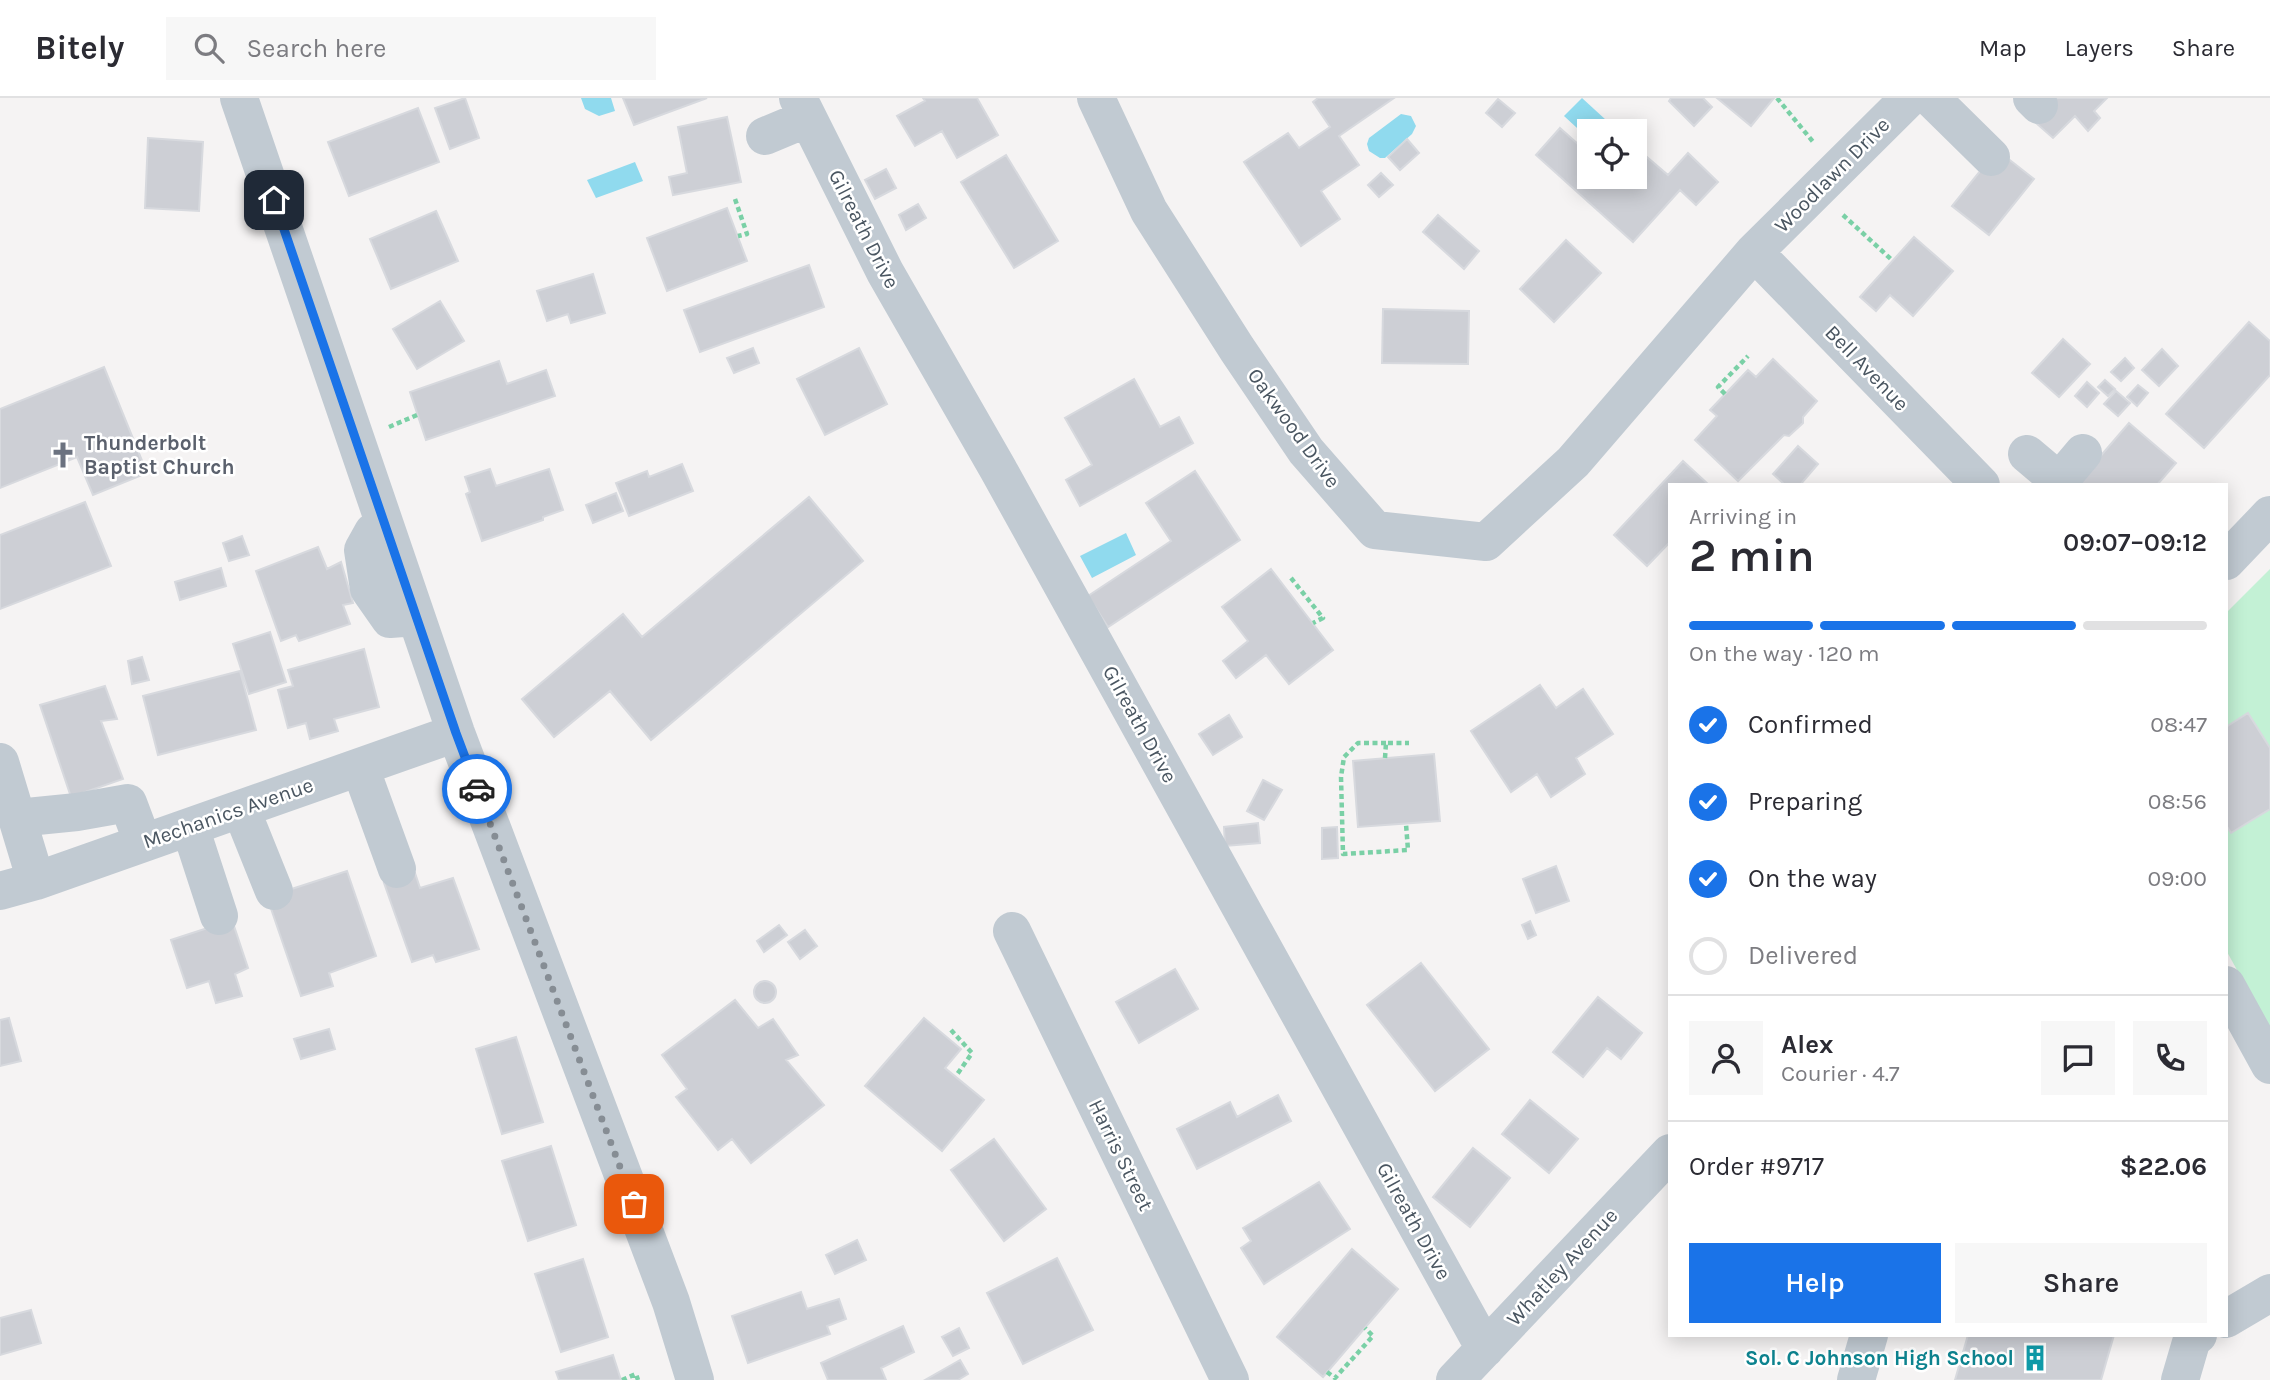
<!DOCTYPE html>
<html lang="en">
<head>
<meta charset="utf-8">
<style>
  body { margin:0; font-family:Karla,sans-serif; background:#f7f7f7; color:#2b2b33; height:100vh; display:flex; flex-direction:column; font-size:26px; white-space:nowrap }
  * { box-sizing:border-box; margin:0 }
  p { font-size:23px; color:#7c7c81 }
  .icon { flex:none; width:38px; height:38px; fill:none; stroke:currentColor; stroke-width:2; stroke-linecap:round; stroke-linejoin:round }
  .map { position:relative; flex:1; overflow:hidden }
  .drawer { position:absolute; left:1668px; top:385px; width:560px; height:854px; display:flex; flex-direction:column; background:#fff; border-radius:0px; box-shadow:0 4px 18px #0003 }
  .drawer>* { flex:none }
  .controls { position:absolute; left:1577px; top:21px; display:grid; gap:14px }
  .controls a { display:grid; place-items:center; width:70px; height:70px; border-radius:0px; background:#fff; box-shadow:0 4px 18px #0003; font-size:35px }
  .pin { position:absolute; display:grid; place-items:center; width:60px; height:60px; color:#fff; margin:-30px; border-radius:14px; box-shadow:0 4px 10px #0006 }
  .courier { position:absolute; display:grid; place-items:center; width:70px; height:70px; margin:-35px; border:5px solid #1a73e8; border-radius:50%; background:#fff; color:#222; box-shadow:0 2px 9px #0007 }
  .head em { font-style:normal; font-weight:600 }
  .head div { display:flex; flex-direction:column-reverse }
  .head { display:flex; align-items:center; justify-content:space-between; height:119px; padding:0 21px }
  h1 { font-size:46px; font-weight:600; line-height:52px }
  .bar { display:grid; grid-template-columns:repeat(4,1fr); gap:10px 7px; align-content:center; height:84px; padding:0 21px }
  .bar i { height:9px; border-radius:5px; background:#e1e1e2 }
  .bar .selected { background:#1a73e8 }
  .bar p { grid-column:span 4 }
  .line { display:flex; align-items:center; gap:18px; padding:0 21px; border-top:2px solid #e1e1e2 }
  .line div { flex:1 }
  .round { display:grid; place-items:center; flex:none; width:74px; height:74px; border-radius:0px; background:#f7f7f7 }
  ol { padding:0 21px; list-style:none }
  li { display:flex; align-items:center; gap:21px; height:77px }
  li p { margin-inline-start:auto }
  li .icon { padding:7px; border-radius:50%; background:#1a73e8; color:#fff; stroke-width:4 }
  li:last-child { color:#7c7c81 }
  li i { width:38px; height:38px; border:4px solid #e1e1e2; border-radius:50% }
  .cta { display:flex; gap:14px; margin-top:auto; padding:14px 21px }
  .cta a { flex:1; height:80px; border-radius:0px; background:#1a73e8; color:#fff; font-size:28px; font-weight:600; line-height:80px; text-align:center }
  .cta a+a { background:#f7f7f7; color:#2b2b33 }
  header { display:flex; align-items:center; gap:42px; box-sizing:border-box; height:98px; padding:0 35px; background:#fff; border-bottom:2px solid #e1e1e2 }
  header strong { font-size:33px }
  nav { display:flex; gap:38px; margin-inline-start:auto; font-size:24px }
  .search { width:490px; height:63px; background:#f7f7f7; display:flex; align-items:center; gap:18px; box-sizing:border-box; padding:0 24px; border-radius:0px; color:#7c7c81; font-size:26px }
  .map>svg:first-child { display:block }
  .green { fill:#c3f1d5 }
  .water { fill:#90daee }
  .building { fill:#cdcfd5; stroke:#d7d9de; stroke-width:2 }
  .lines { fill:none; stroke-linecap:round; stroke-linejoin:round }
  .path { stroke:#7ad0a6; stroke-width:4.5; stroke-dasharray:5 3.5; stroke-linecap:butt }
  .minor { stroke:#c1cad2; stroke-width:38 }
  .done { stroke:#868d94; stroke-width:7; stroke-dasharray:0 12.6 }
  .route { stroke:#1a73e8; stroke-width:9 }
  .labels { text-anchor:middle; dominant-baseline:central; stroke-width:5; stroke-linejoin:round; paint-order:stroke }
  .street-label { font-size:21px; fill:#4a5661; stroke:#fff }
  .worship-label { font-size:21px; font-weight:bold; fill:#5b616d; stroke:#fff; text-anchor:start }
  .culture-label { font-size:21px; font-weight:bold; fill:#0d838f; stroke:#fff; text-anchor:end }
</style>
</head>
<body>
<header>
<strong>Bitely</strong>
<div class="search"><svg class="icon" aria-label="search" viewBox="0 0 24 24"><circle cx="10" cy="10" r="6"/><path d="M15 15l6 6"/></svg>Search here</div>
<nav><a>Map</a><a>Layers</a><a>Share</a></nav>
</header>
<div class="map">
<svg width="2270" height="1282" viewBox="0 0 2270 1282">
  <rect width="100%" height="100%" fill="#f5f3f3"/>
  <path class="green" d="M2270 471V932L2226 852V515Z"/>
  <path class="water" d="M581 0H611L615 13 599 18 585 11Z
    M1582 0 1618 33H1589V41L1564 18Z
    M1401 16 1411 18 1416 28 1412 36 1385 60H1380L1369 53 1367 46 1369 40Z
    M635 64 643 83 596 100 587 82Z
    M1126 435 1136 457 1092 480 1080 458Z"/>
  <path class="building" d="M465 0 479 40 450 51 435 10Z
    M623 0H707L634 27Z
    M923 0H977L998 37 957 60 942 33 915 48 897 18 925 3Z
    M1318 0H1394L1339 38 1359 67 1321 93 1340 121 1301 148 1244 64 1288 35 1299 50 1330 29 1313 4Z
    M1671 0H1703L1712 9 1694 28 1669 3Z
    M1717 0H1774L1751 28Z
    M2045 0H2107L2094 13 2100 20 2088 33 2075 18 2053 40 2028 18Z
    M1498 1 1515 15 1502 29 1486 15Z
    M418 10 439 64 349 98 328 44Z
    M727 19 741 84 673 97 669 79 687 75 678 29Z
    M1560 30 1589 56V79H1634V48L1668 77 1688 55 1718 84 1696 107 1680 92 1633 144 1536 57Z
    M148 40 203 44 199 113 145 110Z
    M1407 41 1419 55 1400 72 1388 59Z
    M1997 52 2034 81 1989 137 1952 108Z
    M1006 57 1058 143 1014 170 961 84Z
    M886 71 896 90 875 101 865 82Z
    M1381 75 1393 87 1379 99 1368 87Z
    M918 106 926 120 906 132 899 117Z
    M727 110 747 163 667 193 647 140Z
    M436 113 458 163 391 191 370 141Z
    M1438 117 1479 153 1464 171 1423 134Z
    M1914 139 1953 173 1913 218 1890 197 1876 213 1860 199Z
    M1566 142 1601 175 1554 224 1520 191Z
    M809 167 824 209 700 254 684 212Z
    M593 176 605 215 571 225 568 216 547 223 537 193Z
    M440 203 464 243 417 271 393 231Z
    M1383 211 1469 213 1468 266 1382 265Z
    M2249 224 2270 243V277L2204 350 2166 316Z
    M2063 241 2090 266 2059 299 2032 275Z
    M753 250 759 265 734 275 727 260Z
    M859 250 887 306 825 337 797 281Z
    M2162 251 2178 268 2159 288 2142 272Z
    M2125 260 2134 270 2121 283 2111 274Z
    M1773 261 1817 303 1803 319V325L1789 338 1784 337 1738 383 1695 342 1717 318 1710 312 1748 272 1756 279Z
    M499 263 507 286 546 272 555 298 426 342 410 294Z
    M104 269 147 375 93 397 77 359 0 390V311Z
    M1134 281 1160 329 1179 319 1193 345 1080 408 1066 382 1092 367 1065 320Z
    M2105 282 2115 291 2108 298 2098 289Z
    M2087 284 2099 295 2087 309 2075 298Z
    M2138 287 2148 295 2137 308 2127 299Z
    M2116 293 2130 305 2118 318 2104 306Z
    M2129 325 2176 365 2157 387H2083L2079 383Z
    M1798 348 1818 366 1800 387H1785L1773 376Z
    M1683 363 1709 387H1670V444L1647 468 1614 437Z
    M682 366 693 393 629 418 616 385 647 373 649 379Z
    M490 371 496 388 549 371 563 412 543 419V422L482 443 466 396 470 394 465 379Z
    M1195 373 1240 442 1108 529 1088 498 1171 443 1146 405Z
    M616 395 623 413 593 425 586 407Z
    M809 399 863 463 651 642 610 593 554 639 522 601 623 516 642 539Z
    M85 404 111 468 0 511V437Z
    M242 438 249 457 229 463 223 445Z
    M318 449 327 471 341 464 353 505 343 507 350 526 299 543 296 537 281 543 256 473Z
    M221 470 226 488 180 502 175 484Z
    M1271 471 1333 552 1289 586 1266 557 1236 580 1223 563 1248 543 1222 509Z
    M270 534 286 584 249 596 233 546Z
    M364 551 379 609 334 621 338 633 310 641 306 625 288 630 278 592 293 588 288 572Z
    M142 559 149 582 132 586 128 563Z
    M240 573 256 632 158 657 143 598Z
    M1540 587 1556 610 1583 591 1613 636 1576 660 1585 676 1551 699 1537 676 1511 694 1471 633Z
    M105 588 117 621 101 623 123 681 71 699 40 607Z
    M2248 615 2270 650V711L2231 735 2226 727V629Z
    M1229 617 1242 639 1213 657 1199 636Z
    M1434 656 1440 723 1358 729 1353 663Z
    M1263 682 1282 692 1264 722 1247 713Z
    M1258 725 1260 745 1225 748 1224 729Z
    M1337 729 1338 760 1322 761V730Z
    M1556 768 1569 803 1536 815 1523 781Z
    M347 773 376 858 329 875 333 888 301 898 267 799Z
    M415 775 420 790 453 780 479 851 436 864 433 857 412 864 384 785Z
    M232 822 248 870 235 876 242 898 216 905 209 883 187 890 171 842Z
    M1530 823 1536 837 1528 841 1522 827Z
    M779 827 787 837 764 854 757 843Z
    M805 832 817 848 800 861 788 844Z
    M1421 865 1489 951 1435 993 1367 907Z
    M1175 871 1198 911 1139 945 1116 904Z
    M754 894a11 11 0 1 1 22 0a11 11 0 1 1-22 0Z
    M1598 899 1642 935 1621 961 1607 950 1583 979 1553 954Z
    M735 902 758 930 773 921 798 957 786 962 824 1007 751 1065 732 1041 718 1052 676 999 687 991 662 957Z
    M9 920 21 963 0 968V922Z
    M924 920 961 951 945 970 984 1002 942 1053 865 988Z
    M329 931 335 951 301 961 294 941Z
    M516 939 543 1024 502 1036 476 951Z
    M1278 997 1291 1023 1197 1071 1177 1031 1230 1004 1237 1019Z
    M1530 1002 1578 1041 1549 1075 1502 1036Z
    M994 1041 1046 1111 1004 1143 951 1072Z
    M551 1048 576 1127 528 1143 502 1063Z
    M1473 1050 1510 1080 1470 1129 1433 1099Z
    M1319 1084 1350 1131 1264 1186 1241 1150 1251 1143 1243 1130Z
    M857 1142 866 1162 835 1176 826 1157Z
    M1352 1151 1398 1191 1323 1279 1277 1239Z
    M1057 1160 1093 1232 1023 1266 987 1195Z
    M583 1161 608 1239 561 1254 535 1176Z
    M801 1194 807 1211 839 1201 846 1221 827 1228 830 1236 748 1265 732 1218Z
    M31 1212 41 1245 0 1257V1220Z
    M903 1228 914 1254 881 1270 886 1282H828L821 1265Z
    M959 1230 969 1250 953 1258 942 1239Z
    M1968 1237H2114L2101 1282H1955Z
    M613 1257 621 1282H559L556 1274Z
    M960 1262 968 1276 958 1282H925Z"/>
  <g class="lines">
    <path class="path" d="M1777 0 1814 45
      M735 101 747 136 738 138
      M1843 117 1893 163
      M1725 296 1718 289 1748 258
      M389 329 417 317
      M1291 480 1323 520 1313 525
      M1386 645H1358L1344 659 1341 679 1343 756 1408 752 1406 726
      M1385 660 1386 645H1409
      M951 932 972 955 956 978
      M1327 1274 1335 1280 1373 1238 1365 1230
      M622 1282 636 1276 638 1282"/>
    <path class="minor" d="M239 0 456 635 671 1204 695 1282
      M798 0 885 174 998 371 1485 1251
      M1096 0 1149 113 1237 251 1306 353 1375 432 1486 444 1573 364 1754 154 1909 0
      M1931 0 1991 59
      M2032 0 2039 7
      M765 38 808 20
      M1754 154 1981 387
      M2027 356 2059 383
      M2056 387 2083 355
      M385 429 373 434 363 452 369 491 390 521 416 519
      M2226 463 2270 417
      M0 664 36 783
      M360 669 397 771
      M241 711 274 793
      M17 720 77 714 128 705 143 745
      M190 729 219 818
      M0 793 36 783 456 635
      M1012 833 1230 1282
      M2226 887 2270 967
      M2226 1221 2270 1195
      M1455 1282 1670 1055
      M1856 1282 1869 1237
      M2180 1282 2192 1241 2198 1237"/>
  </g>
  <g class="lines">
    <path class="done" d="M477 691 634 1106"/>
    <path class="route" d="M274 102 456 635 477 691"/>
  </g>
  <defs>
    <g id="church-bare" transform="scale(2.1)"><path d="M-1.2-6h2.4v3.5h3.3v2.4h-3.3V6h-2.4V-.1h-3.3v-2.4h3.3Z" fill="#6b7280" stroke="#fff" stroke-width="2.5" paint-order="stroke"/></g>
    <g id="building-bare" transform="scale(2.1)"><path d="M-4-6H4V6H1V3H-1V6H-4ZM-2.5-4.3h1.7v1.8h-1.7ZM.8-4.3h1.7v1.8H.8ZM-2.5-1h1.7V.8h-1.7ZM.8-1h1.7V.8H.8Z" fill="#0f9aa8" stroke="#fff" stroke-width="2.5" paint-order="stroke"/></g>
  </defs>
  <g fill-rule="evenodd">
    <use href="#church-bare" x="63" y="357"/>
    <use href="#building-bare" x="2035" y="1260"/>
  </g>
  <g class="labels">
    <g class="street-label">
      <text transform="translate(1832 77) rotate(-45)">Woodlawn Drive</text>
      <text transform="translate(864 131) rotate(63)">Gilreath Drive</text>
      <text transform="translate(1867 270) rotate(46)">Bell Avenue</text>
      <text transform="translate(1294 330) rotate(54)">Oakwood Drive</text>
      <text transform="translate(1140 626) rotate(61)">Gilreath Drive</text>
      <text transform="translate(228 715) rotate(-19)">Mechanics Avenue</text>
      <text transform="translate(1121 1057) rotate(64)">Harris Street</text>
      <text transform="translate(1414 1123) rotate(61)">Gilreath Drive</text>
      <text transform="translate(1562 1169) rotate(-47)">Whatley Avenue</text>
    </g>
    <g class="worship-label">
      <text x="84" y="345">Thunderbolt<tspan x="84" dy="24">Baptist Church</tspan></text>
    </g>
    <g class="culture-label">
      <text x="2014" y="1260">Sol. C Johnson High School</text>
    </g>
  </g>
</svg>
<div class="controls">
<a><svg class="icon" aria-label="locate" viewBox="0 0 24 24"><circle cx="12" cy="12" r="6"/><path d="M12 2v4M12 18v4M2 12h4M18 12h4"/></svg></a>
</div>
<div class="pin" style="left:634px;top:1106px;background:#ea580c"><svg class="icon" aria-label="bag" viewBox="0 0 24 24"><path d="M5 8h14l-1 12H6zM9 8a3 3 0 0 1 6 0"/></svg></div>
<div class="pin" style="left:274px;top:102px;background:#1f2937"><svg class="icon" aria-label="home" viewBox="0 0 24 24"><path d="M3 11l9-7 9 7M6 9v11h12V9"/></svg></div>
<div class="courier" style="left:477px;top:691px"><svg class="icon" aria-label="car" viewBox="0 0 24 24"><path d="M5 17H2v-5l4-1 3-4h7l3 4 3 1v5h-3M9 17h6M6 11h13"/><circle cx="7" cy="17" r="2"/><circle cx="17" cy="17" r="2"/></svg></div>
<section class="drawer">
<div class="head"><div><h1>2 min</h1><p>Arriving in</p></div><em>09:07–09:12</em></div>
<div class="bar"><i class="selected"></i><i class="selected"></i><i class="selected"></i><i></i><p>On the way · 120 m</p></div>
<ol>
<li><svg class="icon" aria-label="check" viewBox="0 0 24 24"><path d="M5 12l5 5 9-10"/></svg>Confirmed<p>08:47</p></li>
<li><svg class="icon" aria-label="check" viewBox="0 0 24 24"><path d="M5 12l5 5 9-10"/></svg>Preparing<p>08:56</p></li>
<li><svg class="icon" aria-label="check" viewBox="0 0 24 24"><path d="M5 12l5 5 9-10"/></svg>On the way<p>09:00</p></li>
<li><i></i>Delivered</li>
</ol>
<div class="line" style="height:126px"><a class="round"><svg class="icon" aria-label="person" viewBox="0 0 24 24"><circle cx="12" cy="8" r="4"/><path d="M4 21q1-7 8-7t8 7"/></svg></a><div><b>Alex</b><p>Courier · 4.7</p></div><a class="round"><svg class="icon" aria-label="chat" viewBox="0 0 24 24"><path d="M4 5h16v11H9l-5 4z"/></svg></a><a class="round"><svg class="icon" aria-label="phone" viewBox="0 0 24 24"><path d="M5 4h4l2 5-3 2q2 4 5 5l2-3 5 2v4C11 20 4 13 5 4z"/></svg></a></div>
<div class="line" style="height:91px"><div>Order #9717</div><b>$22.06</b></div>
<div class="cta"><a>Help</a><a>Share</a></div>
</section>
</div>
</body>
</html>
